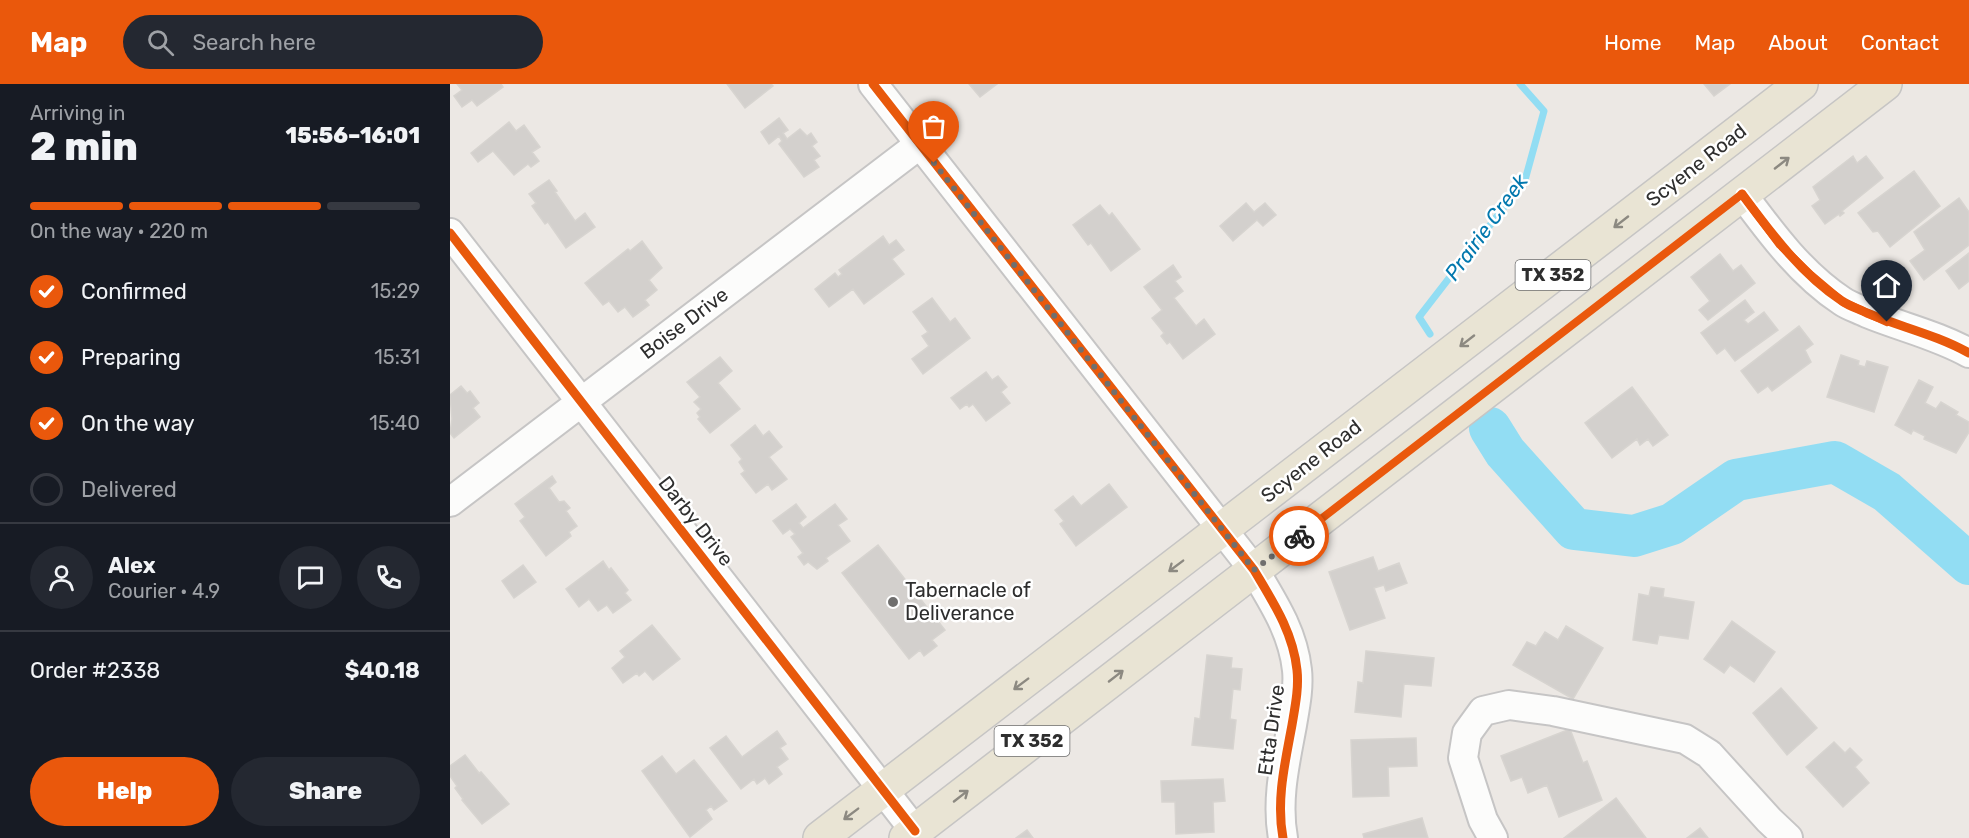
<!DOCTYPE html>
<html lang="en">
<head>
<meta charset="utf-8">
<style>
  body { margin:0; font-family:Rubik,sans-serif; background:#242831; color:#f1f3f6; height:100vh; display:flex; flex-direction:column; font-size:22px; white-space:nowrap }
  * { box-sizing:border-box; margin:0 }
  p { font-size:20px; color:#9ea1a6 }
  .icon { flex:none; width:33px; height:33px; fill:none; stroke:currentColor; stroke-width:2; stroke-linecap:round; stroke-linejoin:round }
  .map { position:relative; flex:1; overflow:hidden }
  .panel { display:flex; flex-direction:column; background:#171b24; width:450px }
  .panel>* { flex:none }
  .pin { position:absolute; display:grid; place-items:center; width:51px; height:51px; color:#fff; margin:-62px -26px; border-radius:50% 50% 50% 0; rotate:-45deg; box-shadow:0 0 6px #0007 }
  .pin .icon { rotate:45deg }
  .courier { position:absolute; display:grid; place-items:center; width:60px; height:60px; margin:-30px; border:4px solid #ea580c; border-radius:50%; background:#fff; color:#222; box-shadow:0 2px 8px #0007 }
  .headline em { font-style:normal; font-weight:800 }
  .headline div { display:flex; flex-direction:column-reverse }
  .headline { display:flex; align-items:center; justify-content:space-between; height:102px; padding:0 30px }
  h1 { font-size:39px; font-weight:800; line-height:45px }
  .bar { display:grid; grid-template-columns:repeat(4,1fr); gap:9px 6px; align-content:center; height:72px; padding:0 30px }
  .bar i { height:8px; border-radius:4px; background:#363941 }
  .bar .active { background:#ea580c }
  .bar p { grid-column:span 4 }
  .line { display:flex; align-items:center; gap:15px; padding:0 30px; border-top:2px solid #363941 }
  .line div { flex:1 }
  .round { display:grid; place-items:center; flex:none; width:63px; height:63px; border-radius:32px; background:#242831 }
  ol { padding:0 30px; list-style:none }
  li { display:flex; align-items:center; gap:18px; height:66px }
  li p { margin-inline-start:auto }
  li .icon { padding:6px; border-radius:50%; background:#ea580c; color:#fff; stroke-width:4 }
  li:last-child { color:#9ea1a6 }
  li i { width:33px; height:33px; border:3px solid #363941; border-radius:50% }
  .button { display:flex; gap:12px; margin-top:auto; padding:12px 30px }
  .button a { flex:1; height:69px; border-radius:36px; background:#ea580c; color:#fff; font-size:24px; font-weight:800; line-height:69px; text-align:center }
  .button a+a { background:#242831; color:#f1f3f6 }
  header { display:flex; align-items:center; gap:36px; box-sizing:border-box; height:84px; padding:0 30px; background:#ea580c; color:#fff }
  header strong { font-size:28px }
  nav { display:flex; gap:33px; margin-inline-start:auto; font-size:21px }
  .search { width:420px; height:54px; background:#242831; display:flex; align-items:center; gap:15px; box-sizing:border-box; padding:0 21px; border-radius:33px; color:#9ea1a6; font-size:22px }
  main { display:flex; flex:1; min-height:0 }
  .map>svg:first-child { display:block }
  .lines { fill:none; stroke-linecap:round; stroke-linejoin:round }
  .stream { stroke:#92ddf3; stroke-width:7 }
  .river { stroke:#92ddf3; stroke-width:42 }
  .building { fill:#d3d0cd; stroke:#d7d4d0; stroke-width:1.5 }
  .minor-casing { stroke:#c6c5c5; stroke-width:32 }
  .major-casing { stroke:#c6c5c4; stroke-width:36 }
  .minor { stroke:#fcfcfb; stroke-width:28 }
  .major { stroke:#e9e4d4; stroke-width:33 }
  .cycleway-casing { stroke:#fff; stroke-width:13 }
  .cycleway { stroke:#e8590c; stroke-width:9 }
  .oneway { stroke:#8c8981 }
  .done { stroke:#706f6e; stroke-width:6; stroke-dasharray:0 10.8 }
  .route { stroke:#ea580c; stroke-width:8 }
  .poi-dot { fill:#706f6e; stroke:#fff; stroke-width:2 }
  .labels { text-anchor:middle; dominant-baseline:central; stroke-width:5; stroke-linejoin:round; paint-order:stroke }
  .shield { fill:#fff; stroke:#6d6d6d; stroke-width:1.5 }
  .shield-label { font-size:18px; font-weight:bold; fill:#2e2e2e }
  .street-label { font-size:20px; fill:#2e2e2e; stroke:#fff }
  .poi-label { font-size:20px; fill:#2e2e2e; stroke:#fff; text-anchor:start }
  .water-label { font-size:21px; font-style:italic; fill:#0278ae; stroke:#fff }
</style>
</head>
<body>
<header>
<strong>Map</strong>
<div class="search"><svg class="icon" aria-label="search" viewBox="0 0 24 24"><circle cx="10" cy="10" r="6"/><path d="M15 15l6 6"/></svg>Search here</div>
<nav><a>Home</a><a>Map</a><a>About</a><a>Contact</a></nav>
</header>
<main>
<section class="panel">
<div class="headline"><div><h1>2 min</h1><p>Arriving in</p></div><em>15:56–16:01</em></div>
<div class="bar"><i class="active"></i><i class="active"></i><i class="active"></i><i></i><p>On the way · 220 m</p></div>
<ol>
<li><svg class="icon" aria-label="check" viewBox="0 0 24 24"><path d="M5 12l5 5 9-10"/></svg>Confirmed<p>15:29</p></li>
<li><svg class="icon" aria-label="check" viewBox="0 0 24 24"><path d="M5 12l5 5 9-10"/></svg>Preparing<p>15:31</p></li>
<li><svg class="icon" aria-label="check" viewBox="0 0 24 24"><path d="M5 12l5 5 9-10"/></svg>On the way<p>15:40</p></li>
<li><i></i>Delivered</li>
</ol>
<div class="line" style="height:108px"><a class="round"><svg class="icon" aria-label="person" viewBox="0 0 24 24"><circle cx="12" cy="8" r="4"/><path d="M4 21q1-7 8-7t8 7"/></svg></a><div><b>Alex</b><p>Courier · 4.9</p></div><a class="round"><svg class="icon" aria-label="chat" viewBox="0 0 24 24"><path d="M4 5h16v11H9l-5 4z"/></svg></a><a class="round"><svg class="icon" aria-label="phone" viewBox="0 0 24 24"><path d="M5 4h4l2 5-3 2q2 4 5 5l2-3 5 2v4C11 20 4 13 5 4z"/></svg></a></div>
<div class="line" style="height:78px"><div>Order #2338</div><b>$40.18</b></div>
<div class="button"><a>Help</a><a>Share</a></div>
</section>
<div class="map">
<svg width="1519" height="754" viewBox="0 0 1519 754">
  <rect width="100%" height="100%" fill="#ece8e4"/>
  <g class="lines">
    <path class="stream" d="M980 250 969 233 1075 96 1094 27 1070 0"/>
    <path class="river" d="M1040 344 1055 368 1124 445 1184 452 1222 440 1286 396 1385 378 1437 408 1519 480"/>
  </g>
  <path class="building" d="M7 0H51L53 3 27 22 22 16 12 23 4 12 12 6Z
    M277 0H321L323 2 295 24Z
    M519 0H547L530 13Z
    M1254 0H1280L1264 12Z
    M329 34 338 46 333 49 337 55 350 45 357 52 361 49 367 58 362 62 370 72 364 76 369 83 354 93 329 60 332 57 329 52 319 60 311 48Z
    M59 38 66 47 74 41 90 63 82 68 89 77 81 83 78 80 64 91 43 67 28 78 21 69Z
    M1403 72 1407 79 1416 72 1433 94 1392 127 1394 129 1390 132 1389 130 1375 140 1362 122 1370 116 1363 103Z
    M1464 87 1490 122 1440 163 1428 147 1423 148 1408 129Z
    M99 96 107 107 105 108 125 137 135 129 145 143 116 164 98 138 95 140 82 122 86 119 79 110Z
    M1509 114 1519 128V161L1474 196 1460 177 1475 166 1464 148Z
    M796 119 804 128 815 119 826 131 813 142 807 136 783 157 770 142Z
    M650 121 659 132 662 129 690 165 661 187 641 159 638 161 623 141Z
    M433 152 439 161 446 156 454 166 442 175 454 190 414 220 403 205 379 223 365 205 385 189 388 193 392 190 389 186Z
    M192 157 212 184 199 196 207 206 195 216 199 221 183 233 175 223 168 228 159 217 153 221 135 199 178 165 180 167Z
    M1519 169V197L1509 205 1496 187Z
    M1270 170 1283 187 1291 181 1305 199 1258 236 1249 226 1260 217 1241 193Z
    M723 181 731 193 725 197 733 207 724 214 746 242 754 235 765 250 733 275 720 258 717 260 711 252 714 249 702 234 712 226 694 203Z
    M482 214 500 238 505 234 520 254 473 290 462 275 479 262 472 252 478 248 463 228Z
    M1295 216 1304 228 1294 236 1298 240 1314 228 1328 246 1285 277 1275 264 1267 270 1251 249Z
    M1349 242 1363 260 1355 266 1361 278 1322 307 1318 302 1308 309 1291 287Z
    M1391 271 1409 277 1408 281 1415 283 1417 277 1438 283 1424 328 1377 313Z
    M270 273 282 287 268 299 290 325 260 349 248 335 250 333 247 329 251 325 244 318 250 313 237 298Z
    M536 288 542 296 548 292 557 303 551 308 560 319 536 337 523 320 519 323 517 320 510 325 501 314Z
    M1469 296 1483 303 1475 319 1486 325 1491 318 1508 328 1506 331 1519 338V348L1506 369 1474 355 1475 352 1463 346 1461 350 1445 341Z
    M11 302 17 309 20 307 29 319 23 324 30 333 4 354 0 349 2 335 0 311Z
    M1182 303 1218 351 1203 362 1198 355 1190 361 1187 355 1162 374 1135 339Z
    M305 341 313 352 319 347 332 363 319 373 337 395 322 406 318 400 306 409 291 390 295 387 289 378 292 375 281 361Z
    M102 392 106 398 99 404 109 418 114 417 120 424 116 427 127 442 119 448 121 452 96 472 70 437 75 433 65 420Z
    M659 400 677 423 626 462 610 440 614 437 605 426 623 412 631 422Z
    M346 420 356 433 349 439 353 444 385 420 397 435 388 441 400 457 376 474 378 477 367 485 358 478 354 481 348 473 353 469 341 453 345 450 340 445 333 450 323 437Z
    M428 461 495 546 482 556 487 562 474 572 470 566 459 575 392 489Z
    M923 473 928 487 949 479 957 499 936 507 934 501 924 504 935 534 900 546 879 488Z
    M153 477 159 486 161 484 178 506 175 509 181 516 163 529 157 521 148 527 139 515 129 523 116 505Z
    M73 481 86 498 64 514 52 497Z
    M1201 503 1214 505 1213 513 1244 518 1238 555 1209 551 1207 560 1183 556 1189 510 1199 512Z
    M1282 537 1325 568 1304 598 1280 581 1274 589 1254 575Z
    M202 541 230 575 203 596 195 587 189 592 187 589 173 599 162 584 175 573 170 567Z
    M1116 542 1153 564 1123 615 1063 581 1077 558 1086 562 1095 548 1108 556Z
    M916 567 984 574 981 602 954 600 951 633 905 628 908 598 913 599Z
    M757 571 782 574 781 584 792 585 790 606 783 605 780 635 786 636 783 665 742 661 745 634 750 635Z
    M1331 604 1367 644 1337 671 1303 629Z
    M1120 645 1133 679 1137 677 1152 716 1109 733 1097 701 1078 709 1072 693 1061 697 1051 672Z
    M327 647 336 660 330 664 338 675 327 683 332 690 319 700 315 694 307 700 304 695 291 705 260 664 276 652 292 673Z
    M966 654 967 682 938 683 939 712 903 713 901 656Z
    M1384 658 1395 669 1400 664 1412 676 1405 683 1419 699 1393 723 1356 683Z
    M15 671 29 689 31 688 59 720 32 740 12 716 13 715 5 704 7 702 0 692V682Z
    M212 672 226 690 244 676 277 717 264 726 261 722 256 726 262 735 240 753 192 687Z
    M773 695 775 717 763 718 764 748 726 750 725 718H712L711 697Z
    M1166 714 1196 754H1114Z
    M972 734 978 754H914L913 750Z
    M1250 744 1258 754H1237Z
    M577 746 583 754H566Z"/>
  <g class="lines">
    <g class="minor-casing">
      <path id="minor" d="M423 0 804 486C823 518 843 548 847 586 849 604 845 623 842 641 835 679 826 716 833 754
        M1292 110C1321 149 1351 190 1392 217 1399 222 1409 225 1417 229 1451 243 1487 251 1519 269
        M0 149 465 747
        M0 418 470 60
        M1043 754 1033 736 1013 674 1017 649 1033 627 1059 621 1103 627 1235 655 1259 670 1319 736 1338 754"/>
    </g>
    <g class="major-casing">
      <path id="major" d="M370 754 1351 0
        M456 754 1435 0"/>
    </g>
    <use href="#minor" class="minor"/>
    <use href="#major" class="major"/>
    <g class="cycleway-casing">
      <path id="cycleway" d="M423 0 804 486C823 518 843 548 847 586 849 604 845 623 842 641 835 679 826 716 833 754
        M1292 110C1321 149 1351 190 1392 217 1399 222 1409 225 1417 229 1451 243 1487 251 1519 269
        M0 149 465 747"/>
    </g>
    <use href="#cycleway" class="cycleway"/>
  </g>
  <defs><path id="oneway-shaft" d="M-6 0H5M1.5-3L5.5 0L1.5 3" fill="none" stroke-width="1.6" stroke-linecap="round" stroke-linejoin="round" transform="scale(1.5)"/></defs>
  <g class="oneway">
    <use href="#oneway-shaft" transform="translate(1332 79) rotate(-38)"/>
    <use href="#oneway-shaft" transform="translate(1171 138) rotate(142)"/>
    <use href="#oneway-shaft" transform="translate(1017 257) rotate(142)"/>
    <use href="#oneway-shaft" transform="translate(726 482) rotate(143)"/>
    <use href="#oneway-shaft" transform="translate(666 592) rotate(-38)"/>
    <use href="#oneway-shaft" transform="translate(571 600) rotate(143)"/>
    <use href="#oneway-shaft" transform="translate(511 712) rotate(-38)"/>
    <use href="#oneway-shaft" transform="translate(401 730) rotate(143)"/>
  </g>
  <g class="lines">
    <path class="done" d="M484 79 804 486 849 452"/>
    <path class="route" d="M849 452 1292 110 1330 161 1361 191 1393 218 1437 238"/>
  </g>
  <circle class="poi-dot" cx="443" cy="518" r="6"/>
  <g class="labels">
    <g class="shield">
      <rect x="1065.5" y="176" width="75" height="30" rx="4.5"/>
      <rect x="544.5" y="642" width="75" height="30" rx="4.5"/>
    </g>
    <g class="shield-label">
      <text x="1103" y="191">TX 352</text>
      <text x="582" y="657">TX 352</text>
    </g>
    <g class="street-label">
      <text transform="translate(1246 81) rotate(-38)">Scyene Road</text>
      <text transform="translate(234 239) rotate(-37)">Boise Drive</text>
      <text transform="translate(861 377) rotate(-38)">Scyene Road</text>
      <text transform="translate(246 437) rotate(52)">Darby Drive</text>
      <text transform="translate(821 646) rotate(-82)">Etta Drive</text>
    </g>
    <g class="poi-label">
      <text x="455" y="506">Tabernacle of<tspan x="455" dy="23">Deliverance</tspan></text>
    </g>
    <g class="water-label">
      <text transform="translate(1036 143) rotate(-54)">Prairie Creek</text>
    </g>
  </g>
</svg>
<div class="pin" style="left:484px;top:79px;background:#ea580c"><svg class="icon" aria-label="bag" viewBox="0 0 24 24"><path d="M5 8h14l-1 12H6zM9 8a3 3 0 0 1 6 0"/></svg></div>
<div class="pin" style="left:1437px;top:238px;background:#1f2937"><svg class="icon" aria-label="home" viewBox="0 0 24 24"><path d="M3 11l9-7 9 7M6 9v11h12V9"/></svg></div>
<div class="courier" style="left:849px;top:452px"><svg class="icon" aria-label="bike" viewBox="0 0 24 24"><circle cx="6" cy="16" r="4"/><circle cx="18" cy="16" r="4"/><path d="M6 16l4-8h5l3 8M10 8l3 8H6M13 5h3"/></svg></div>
</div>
</main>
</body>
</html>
